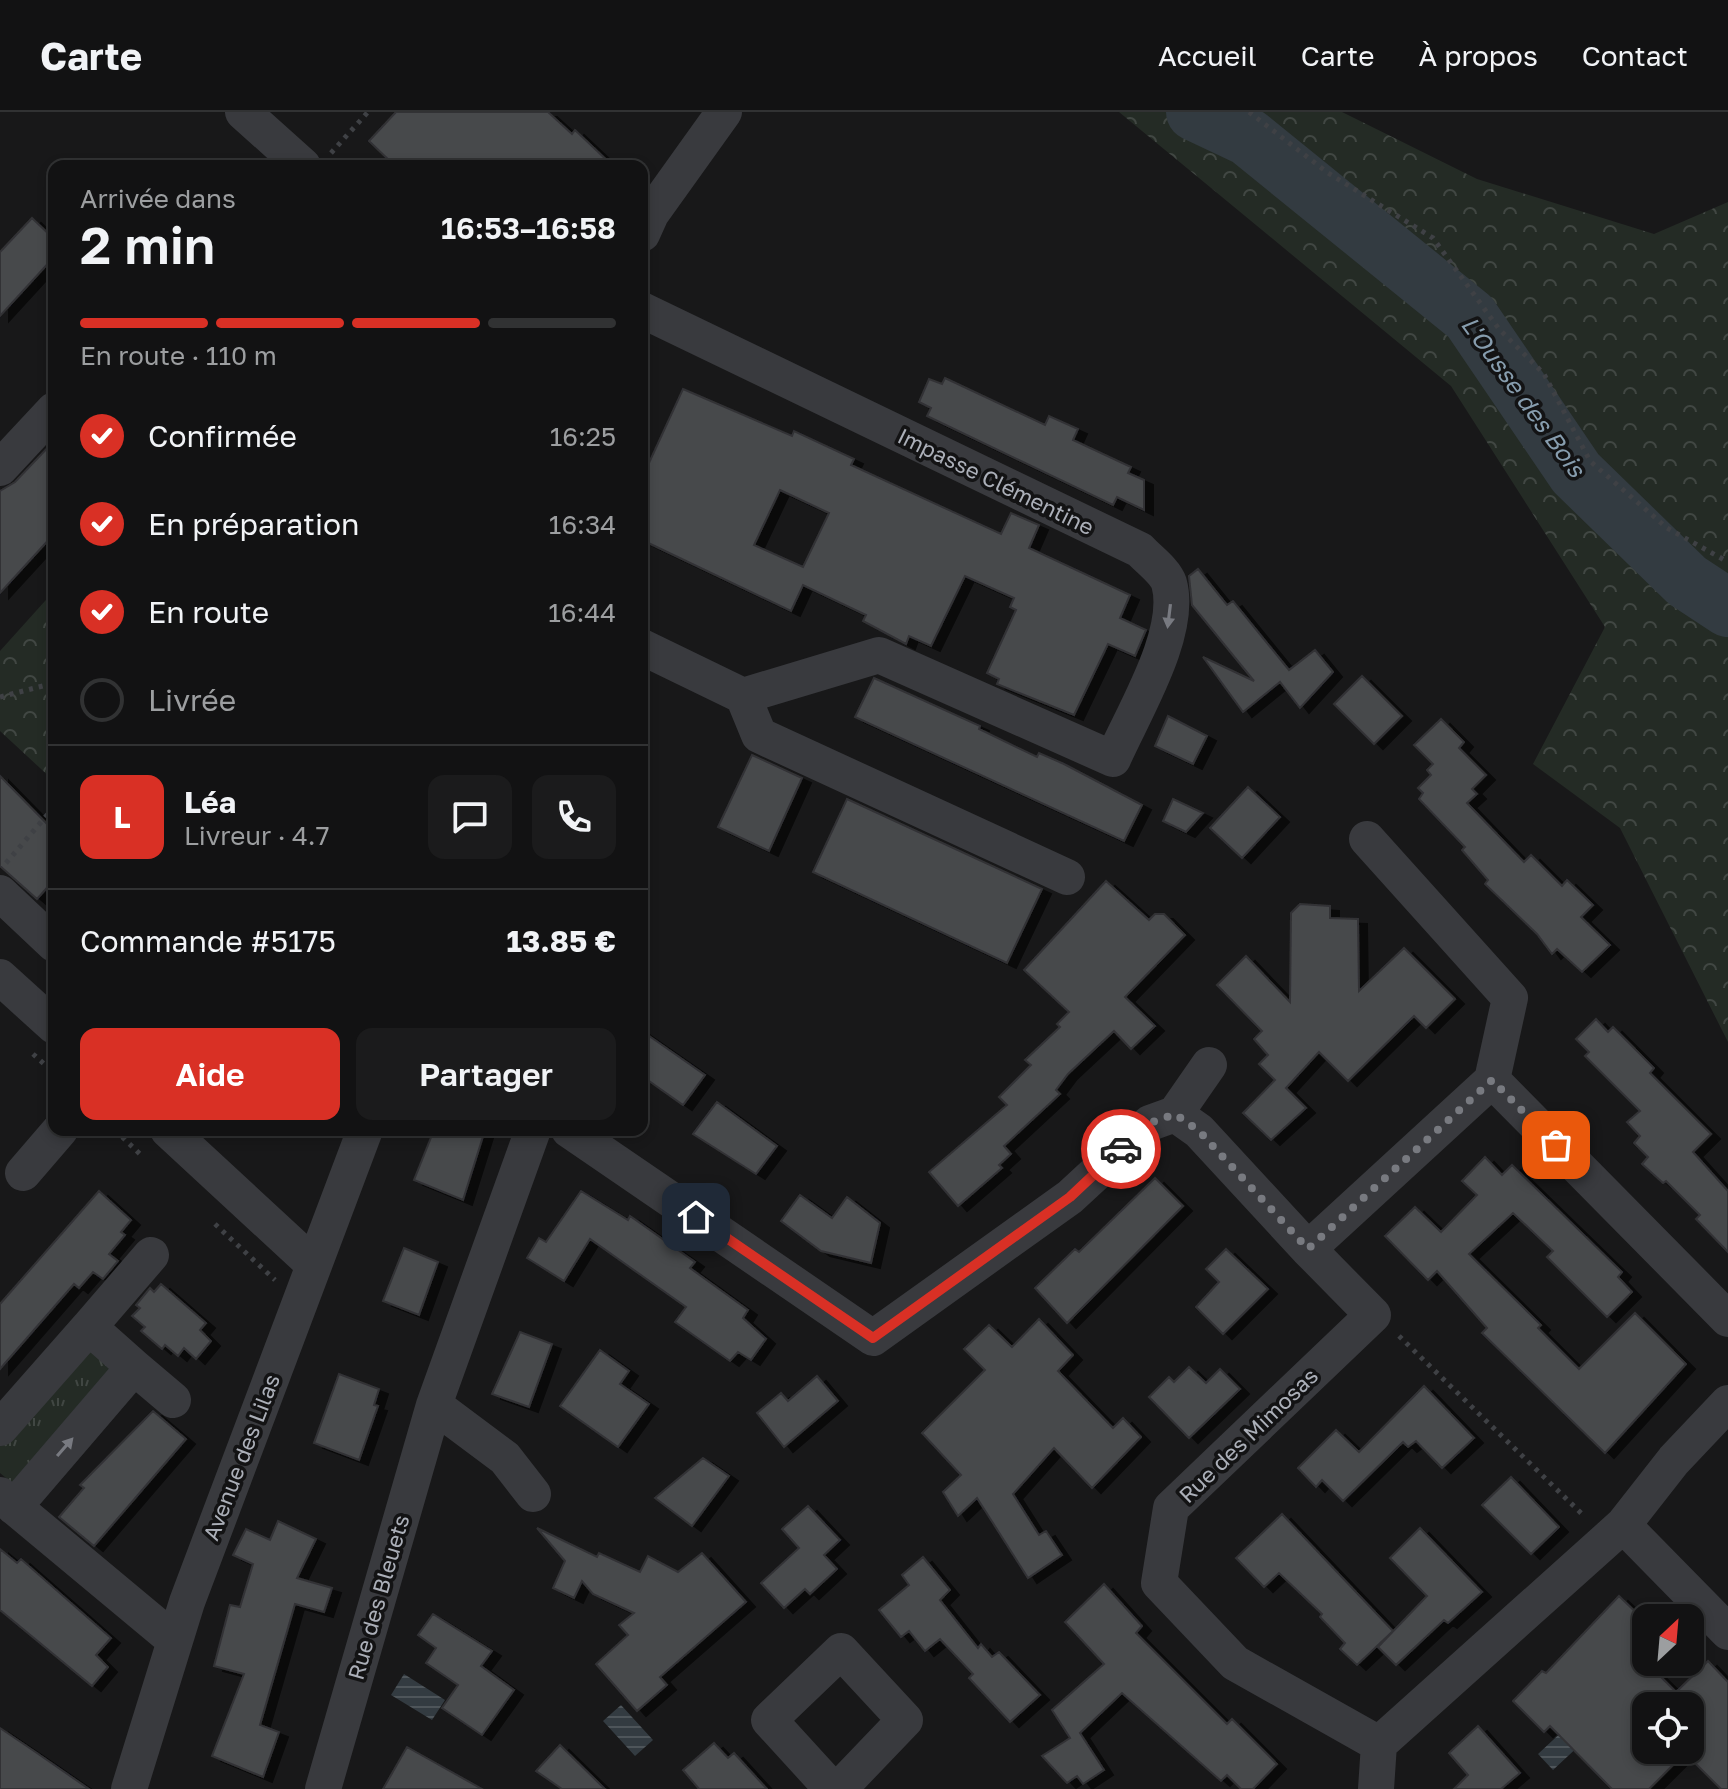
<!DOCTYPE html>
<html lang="fr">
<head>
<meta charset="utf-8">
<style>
  body { margin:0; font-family:"Golos Text",sans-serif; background:#1b1b1c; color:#f1f3f6; height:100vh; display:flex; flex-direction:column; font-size:30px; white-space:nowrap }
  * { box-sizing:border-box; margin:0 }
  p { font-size:26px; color:#9c9ea0 }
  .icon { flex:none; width:44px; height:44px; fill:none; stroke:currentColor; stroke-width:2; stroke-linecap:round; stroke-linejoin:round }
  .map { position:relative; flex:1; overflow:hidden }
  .sheet { position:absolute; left:48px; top:48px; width:600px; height:976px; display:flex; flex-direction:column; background:#121213; border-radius:16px; box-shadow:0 4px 12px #0003,0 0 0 2px #313233 }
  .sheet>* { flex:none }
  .needle { width:52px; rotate:26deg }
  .fabs { position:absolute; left:1632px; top:1492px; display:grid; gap:16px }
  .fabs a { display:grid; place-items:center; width:72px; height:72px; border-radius:16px; background:#121213; box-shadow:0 4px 12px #0003,0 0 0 2px #313233; font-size:40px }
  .pin { position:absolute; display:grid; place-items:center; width:68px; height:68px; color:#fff; margin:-34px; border-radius:16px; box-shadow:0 4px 12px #0006 }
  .courier { position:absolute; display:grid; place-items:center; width:80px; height:80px; margin:-40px; border:6px solid #d93025; border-radius:50%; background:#fff; color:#222; box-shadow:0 2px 10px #0007 }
  .headline em { font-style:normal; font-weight:600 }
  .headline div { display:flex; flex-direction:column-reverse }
  .headline { display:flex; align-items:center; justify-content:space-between; height:136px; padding:0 32px }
  h1 { font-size:52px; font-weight:600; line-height:60px }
  .bar { display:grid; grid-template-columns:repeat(4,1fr); gap:12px 8px; align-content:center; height:96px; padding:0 32px }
  .bar i { height:10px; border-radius:6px; background:#313233 }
  .bar .current { background:#d93025 }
  .bar p { grid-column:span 4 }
  .line { display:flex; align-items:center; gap:20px; padding:0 32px; border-top:2px solid #313233 }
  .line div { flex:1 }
  .round { display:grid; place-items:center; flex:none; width:84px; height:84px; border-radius:16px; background:#1b1b1c }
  ol { padding:0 32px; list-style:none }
  li { display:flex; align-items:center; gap:24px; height:88px }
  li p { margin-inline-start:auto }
  li .icon { padding:8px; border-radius:50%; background:#d93025; color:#fff; stroke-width:4 }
  li:last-child { color:#9c9ea0 }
  li i { width:44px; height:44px; border:4px solid #313233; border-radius:50% }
  .cta { display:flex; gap:16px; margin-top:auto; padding:16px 32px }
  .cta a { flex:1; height:92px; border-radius:16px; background:#d93025; color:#fff; font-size:32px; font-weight:600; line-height:92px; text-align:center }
  .cta a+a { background:#1b1b1c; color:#f1f3f6 }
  header { display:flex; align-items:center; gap:48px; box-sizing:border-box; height:112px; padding:0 40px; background:#121213; border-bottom:2px solid #313233 }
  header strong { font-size:38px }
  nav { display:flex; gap:44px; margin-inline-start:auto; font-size:28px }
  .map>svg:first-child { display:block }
  .grass { fill:url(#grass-tufts) }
  .forest { fill:url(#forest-crowns) }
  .water { fill:url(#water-rules) }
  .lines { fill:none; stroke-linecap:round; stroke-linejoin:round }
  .river { stroke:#333b41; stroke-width:58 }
  .building { fill:#47484c; stroke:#323235; stroke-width:2; fill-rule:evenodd; filter:url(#shadow) }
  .path { stroke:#3f4145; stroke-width:5; stroke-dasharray:4 6; stroke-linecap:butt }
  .minor { stroke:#393a3e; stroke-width:36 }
  .oneway { fill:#787a81 }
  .done { stroke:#787a80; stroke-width:8; stroke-dasharray:0 14.4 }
  .route { stroke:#d93025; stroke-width:10 }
  .labels { text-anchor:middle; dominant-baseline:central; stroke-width:7; stroke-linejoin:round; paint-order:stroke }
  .street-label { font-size:22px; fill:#abafb8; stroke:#131314 }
  .water-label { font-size:24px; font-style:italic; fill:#879dae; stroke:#131314 }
</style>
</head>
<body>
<header>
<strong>Carte</strong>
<nav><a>Accueil</a><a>Carte</a><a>À propos</a><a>Contact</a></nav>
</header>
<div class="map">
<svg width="1728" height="1677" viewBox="0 0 1728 1677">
  <defs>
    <pattern id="grass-tufts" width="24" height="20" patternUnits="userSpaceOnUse" patternTransform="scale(2)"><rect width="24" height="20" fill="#242b25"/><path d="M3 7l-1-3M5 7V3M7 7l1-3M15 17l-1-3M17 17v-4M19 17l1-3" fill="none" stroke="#414743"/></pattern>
    <pattern id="forest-crowns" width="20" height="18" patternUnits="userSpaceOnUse" patternTransform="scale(2)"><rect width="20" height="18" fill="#242b25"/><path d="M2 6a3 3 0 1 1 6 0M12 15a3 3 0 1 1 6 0" fill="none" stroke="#414743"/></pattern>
    <pattern id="water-rules" width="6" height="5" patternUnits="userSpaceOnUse" patternTransform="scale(2)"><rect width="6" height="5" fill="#333b41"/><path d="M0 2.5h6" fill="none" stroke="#4e555a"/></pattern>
    <filter id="shadow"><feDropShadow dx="9" dy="5" stdDeviation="0" flood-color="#0009"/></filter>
  </defs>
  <rect width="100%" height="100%" fill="#181819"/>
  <path class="grass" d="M85 1232 118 1250 17 1375 0 1361V1331Z"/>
  <path class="forest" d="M1119 0H1342L1477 67 1654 122 1728 90V930L1620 716 1533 652 1605 515 1451 274Z
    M54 479V669L0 619V539Z"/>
  <path class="water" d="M404 1562 445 1588 432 1608 391 1583Z
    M621 1593 653 1628 635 1644 603 1609Z
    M1568 1614 1583 1630 1553 1658 1538 1642Z"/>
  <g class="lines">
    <path class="river" d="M1195 0 1248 25 1470 205 1576 361 1687 469 1728 496"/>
  </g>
  <path class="building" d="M396 0H548L572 22 575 18 613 54H395L369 29Z
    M32 106 54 127V145L0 204V140Z
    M945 266 1045 313 1049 304 1078 317 1073 328 1131 355 1128 361 1144 368V398L1117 385 1113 393 927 304 931 296 919 290 929 267 942 272Z
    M683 277 792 324 794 319 854 347 851 353 1001 422 1011 401 1039 413 1029 436 1130 483 1120 506 1146 518 1135 544 1108 532 1074 603 997 572 999 567 987 561 1016 498 1010 495 1014 486 965 464 931 534 909 524 906 532 863 509 866 503 803 473 791 499 642 428V366ZM780 378 829 401 803 455 754 433Z
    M54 329V422L0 481V379L15 370Z
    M1198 457 1227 493 1233 489 1289 558 1315 538 1333 560 1300 596 1280 570 1243 600 1203 545 1254 569 1192 493 1189 464Z
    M1362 564 1402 604 1374 632 1334 592Z
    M874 566 980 614 979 617 1037 645 1039 641 1064 652 1142 693 1124 729 855 605Z
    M1168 604 1207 624 1193 652 1155 634Z
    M1441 607 1464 630 1459 636 1486 663 1472 677 1477 682 1467 691 1524 750 1531 743 1562 774 1567 768 1593 793 1581 805 1610 833 1582 860 1557 837 1552 842 1537 822 1485 772 1488 768 1462 738 1465 735 1419 687 1423 681 1418 676 1431 663 1427 658 1433 652 1414 633Z
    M752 643 802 666 769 739 718 715Z
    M0 664 54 719V768L37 787 0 754Z
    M1248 675 1280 705 1242 746 1210 716Z
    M847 687 1042 777 1007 851 813 760Z
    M1173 687 1203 701 1186 720 1163 709Z
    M1106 769 1149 808 1155 802H1164L1185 823 1125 885 1155 914 1131 937 1114 919 1068 962 1056 978 1060 982 1004 1034 1011 1042 999 1053 1002 1056 958 1094 929 1060 1007 993 999 985 1031 953 1025 948 1060 915 1057 912 1069 900 1024 858Z
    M1300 792 1330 794V806L1358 807 1359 879 1404 836 1455 887 1426 916 1414 904 1348 969 1319 940 1286 976 1306 996 1271 1028 1243 1001 1275 968 1259 952 1268 943 1254 927 1262 919 1217 873 1246 844 1290 890 1291 801Z
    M1596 907 1608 920 1613 915 1654 956 1650 961 1711 1022 1693 1040 1728 1079V1140L1696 1107 1700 1103 1666 1069 1663 1071 1642 1052 1648 1045 1634 1031 1640 1024 1627 1010 1640 999 1585 944 1589 940 1576 927Z
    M642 919 705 963 683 993 642 964Z
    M717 990 777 1034 756 1062 693 1022Z
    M434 1018H485L463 1088 414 1068Z
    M1485 1045 1502 1063 1512 1053 1622 1160 1618 1165 1632 1180 1607 1205 1547 1145 1553 1139 1513 1101 1469 1142 1541 1213 1538 1216 1579 1257 1635 1201 1686 1252 1605 1341 1482 1221 1487 1216 1437 1159 1428 1168 1385 1124 1415 1095 1441 1120 1477 1083 1462 1069Z
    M1155 1066 1183 1094 1067 1211 1035 1176 1075 1137 1079 1140Z
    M99 1079 131 1108 121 1120 125 1123 109 1142 118 1149 103 1167 93 1160 79 1176 74 1172 0 1257V1192Z
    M581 1079 628 1108 630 1104 695 1150 690 1156 748 1198 743 1206 766 1227 751 1248 738 1240 730 1249 675 1210 686 1195 590 1127 564 1169 527 1146 539 1126 546 1130Z
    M800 1083 832 1106 847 1085 880 1111 871 1151 821 1139 781 1109Z
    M404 1136 438 1150 419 1203 383 1189Z
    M1226 1137 1268 1177 1223 1222 1196 1195 1219 1170 1206 1157Z
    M161 1172 206 1211 200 1218 211 1229 196 1247 184 1236 178 1244 165 1233 162 1237 141 1219 145 1215 132 1204 140 1196 136 1193 150 1176 154 1180Z
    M1039 1207 1073 1243 1058 1259 1113 1316 1123 1306 1141 1325 1092 1376 1054 1336 1013 1382 1039 1423 1046 1419 1062 1443 1028 1466 977 1386 958 1404 943 1380 961 1363 922 1321 985 1258 964 1237 989 1213 1012 1235Z
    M520 1220 552 1232 529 1295 492 1282Z
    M600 1238 629 1259 620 1272 649 1292 618 1335 560 1294Z
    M1189 1255 1206 1271 1220 1257 1240 1277 1189 1326 1149 1285 1169 1265 1174 1270Z
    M339 1262 379 1277 374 1293 378 1294 359 1348 314 1331Z
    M817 1264 838 1289 784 1335 757 1301 781 1281 788 1289Z
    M1424 1274 1474 1326 1442 1356 1416 1329 1408 1335 1403 1330 1343 1389 1322 1368 1316 1375 1298 1356 1336 1318 1359 1340Z
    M153 1299 186 1327 94 1434 59 1405 84 1376 80 1373Z
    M703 1346 729 1364 692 1414 655 1386Z
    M1511 1365 1559 1415 1531 1442 1482 1393Z
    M808 1394 840 1428 824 1443 837 1457 810 1482 805 1477 784 1496 761 1471 799 1436 782 1417Z
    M1282 1402 1393 1519 1357 1553 1340 1537 1345 1531 1320 1505 1322 1502 1279 1461 1264 1475 1236 1446Z
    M278 1409 316 1427 297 1466 332 1476 324 1500 295 1492 260 1613 279 1620 263 1665 212 1644 244 1562 214 1554 230 1493 240 1495 253 1452 233 1443 246 1417 270 1428Z
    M537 1416 597 1445 599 1441 640 1460 648 1444 678 1460 702 1441 746 1490 660 1565 667 1573 637 1599 596 1552 628 1523 619 1513 634 1501 593 1482 582 1469 574 1486 553 1476 565 1449Z
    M1420 1416 1482 1480 1448 1511 1444 1508 1396 1553 1378 1535 1427 1484 1390 1446Z
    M0 1437 17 1451 21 1447 111 1526 96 1543 108 1555 92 1574 0 1498Z
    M923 1445 950 1478 940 1488 978 1536 981 1532 992 1545 999 1540 1040 1583 1010 1610 969 1566 973 1562 940 1527 925 1539 909 1519 901 1525 879 1498 909 1473 902 1463Z
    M1104 1472 1142 1514 1136 1521 1227 1612 1232 1607 1277 1652 1253 1677H1241L1227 1663 1221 1669 1122 1581 1080 1621 1104 1658 1083 1672 1077 1664 1067 1671 1042 1644 1070 1626 1052 1598 1104 1552 1065 1510Z
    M1619 1484 1646 1510V1550L1676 1580 1708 1549 1728 1570V1677H1721L1685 1641 1649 1677H1612L1550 1614 1544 1620 1513 1589 1542 1559 1546 1561ZM1646 1594H1690V1638H1646Z
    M433 1502 492 1539 481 1554 514 1578 482 1623 442 1596 458 1573 426 1551 436 1536 418 1523Z
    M1478 1614 1520 1661 1501 1677H1454L1468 1663 1449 1641Z
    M0 1616 34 1639 89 1677H0Z
    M714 1631 728 1646 734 1641 767 1677H699L683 1658Z
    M560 1633 605 1677H562L536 1659Z
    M407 1635 482 1677H383Z"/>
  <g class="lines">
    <path class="path" d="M1249 0 1328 61 1433 126 1499 217 1544 262 1590 349 1667 416 1728 450
      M331 41 368 0
      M0 585 54 571
      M6 751 54 695
      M33 942 54 961
      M115 1018 143 1045
      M215 1112 275 1168
      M1399 1224 1583 1403"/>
    <path class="minor" d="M243 0 303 54
      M642 122 651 102 724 0
      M642 198 1140 438C1148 447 1165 459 1169 471 1183 521 1133 601 1113 647L879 543 743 584 642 535
      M0 356 54 298
      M743 584 759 623 1067 765
      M1367 727 1510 886 1492 968 1728 1207
      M0 781 54 832
      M0 865 54 914
      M1175 1002 1209 953
      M168 1018 314 1153
      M569 1018 873 1226 1070 1085 1150 1011 1175 1002 1199 1019 1308 1137 1492 968
      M23 1061 60 1018
      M1308 1137 1373 1203 1171 1396 1159 1471 1235 1551 1379 1632 1623 1413
      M89 1215 151 1143
      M134 1255 173 1288
      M1728 1291 1674 1348 1623 1413 1728 1520
      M434 1293 505 1346 533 1382
      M0 1316 89 1215 134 1255 14 1395
      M0 1383 174 1528
      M129 1677 187 1490 365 1018
      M323 1677 434 1293 533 1018
      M832 1677 769 1608 841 1539 905 1608 839 1677
      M1376 1677 1379 1632"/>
  </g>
  <defs><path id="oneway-solid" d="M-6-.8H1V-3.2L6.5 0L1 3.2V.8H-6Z" transform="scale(2)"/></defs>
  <g class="oneway">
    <use href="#oneway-solid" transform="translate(1169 504) rotate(97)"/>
    <use href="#oneway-solid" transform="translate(65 1335) rotate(-49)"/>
  </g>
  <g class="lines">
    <path class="done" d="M1121 1037 1150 1011 1175 1002 1199 1019 1308 1137 1492 968 1556 1033"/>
    <path class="route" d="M696 1105 873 1226 1070 1085 1121 1037"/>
  </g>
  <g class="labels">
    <g class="street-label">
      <text transform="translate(996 369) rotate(26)">Impasse Clémentine</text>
      <text transform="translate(1248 1323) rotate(-44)">Rue des Mimosas</text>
      <text transform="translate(241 1345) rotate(-69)">Avenue des Lilas</text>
      <text transform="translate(378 1485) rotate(-74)">Rue des Bleuets</text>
    </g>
    <g class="water-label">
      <text transform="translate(1524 284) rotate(54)">L'Ousse des Bois</text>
    </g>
  </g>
</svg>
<div class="fabs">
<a><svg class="needle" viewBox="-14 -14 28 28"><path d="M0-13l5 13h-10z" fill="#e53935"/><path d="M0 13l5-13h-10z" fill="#9c9ea0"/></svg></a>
<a><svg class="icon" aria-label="locate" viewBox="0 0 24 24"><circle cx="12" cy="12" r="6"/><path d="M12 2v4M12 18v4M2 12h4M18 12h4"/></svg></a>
</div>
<div class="pin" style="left:1556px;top:1033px;background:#ea580c"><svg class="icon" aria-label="bag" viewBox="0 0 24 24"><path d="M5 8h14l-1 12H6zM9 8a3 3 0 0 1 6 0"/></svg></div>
<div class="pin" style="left:696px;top:1105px;background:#1f2937"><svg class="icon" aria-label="home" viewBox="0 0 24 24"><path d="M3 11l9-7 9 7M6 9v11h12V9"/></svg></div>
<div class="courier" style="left:1121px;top:1037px"><svg class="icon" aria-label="car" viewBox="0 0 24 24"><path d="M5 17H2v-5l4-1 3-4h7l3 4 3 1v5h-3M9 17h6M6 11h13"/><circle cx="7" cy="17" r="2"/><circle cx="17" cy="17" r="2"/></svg></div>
<section class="sheet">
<div class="headline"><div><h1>2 min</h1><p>Arrivée dans</p></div><em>16:53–16:58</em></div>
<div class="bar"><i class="current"></i><i class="current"></i><i class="current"></i><i></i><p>En route · 110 m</p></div>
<ol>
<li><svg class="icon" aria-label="check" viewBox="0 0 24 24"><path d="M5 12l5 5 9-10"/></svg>Confirmée<p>16:25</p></li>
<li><svg class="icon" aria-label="check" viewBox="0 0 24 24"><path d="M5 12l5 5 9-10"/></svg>En préparation<p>16:34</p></li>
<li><svg class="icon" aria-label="check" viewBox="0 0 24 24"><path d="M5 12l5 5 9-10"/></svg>En route<p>16:44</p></li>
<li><i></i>Livrée</li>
</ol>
<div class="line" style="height:144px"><b class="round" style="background:#d93025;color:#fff">L</b><div><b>Léa</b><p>Livreur · 4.7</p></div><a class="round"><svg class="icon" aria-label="chat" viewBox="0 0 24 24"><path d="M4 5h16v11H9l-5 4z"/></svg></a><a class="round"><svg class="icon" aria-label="phone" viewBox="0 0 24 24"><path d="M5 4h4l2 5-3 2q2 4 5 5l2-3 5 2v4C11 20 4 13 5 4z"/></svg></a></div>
<div class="line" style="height:104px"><div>Commande #5175</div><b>13.85 €</b></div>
<div class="cta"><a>Aide</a><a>Partager</a></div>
</section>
</div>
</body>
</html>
